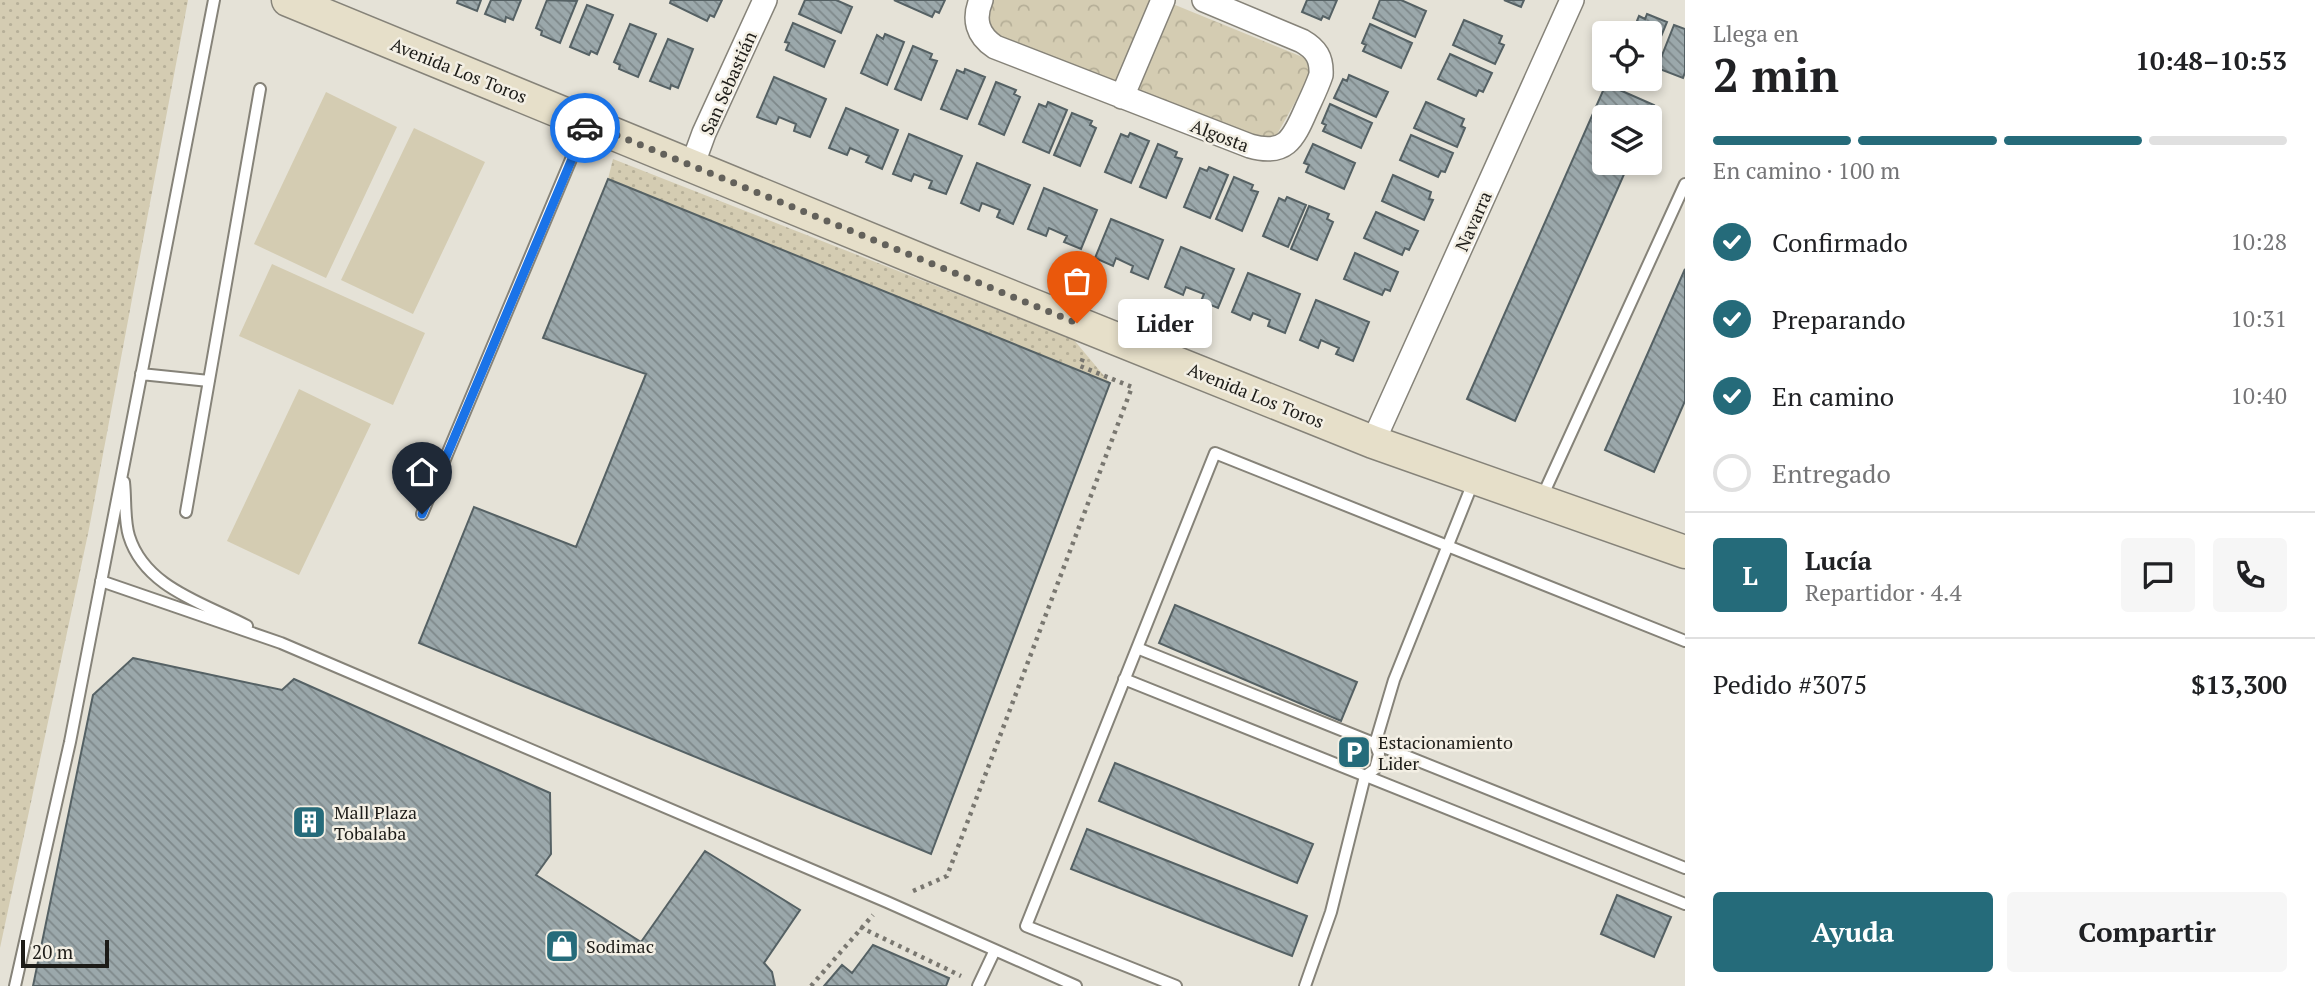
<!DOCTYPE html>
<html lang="es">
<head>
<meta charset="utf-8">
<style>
  body { margin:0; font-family:"PT Serif",serif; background:#f6f6f6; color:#202124; height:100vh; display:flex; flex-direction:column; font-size:26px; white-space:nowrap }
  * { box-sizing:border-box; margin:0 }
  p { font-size:23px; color:#757577 }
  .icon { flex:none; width:38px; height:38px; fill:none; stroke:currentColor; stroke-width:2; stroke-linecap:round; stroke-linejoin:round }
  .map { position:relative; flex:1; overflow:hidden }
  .drawer { display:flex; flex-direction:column; background:#fff; width:630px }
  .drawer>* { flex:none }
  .controls { position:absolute; left:1592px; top:21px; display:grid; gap:14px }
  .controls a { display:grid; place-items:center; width:70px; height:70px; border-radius:7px; background:#fff; box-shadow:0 4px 10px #0003; font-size:35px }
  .scale { position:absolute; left:21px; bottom:18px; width:88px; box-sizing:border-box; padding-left:7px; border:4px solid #1d1c18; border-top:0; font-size:19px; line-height:24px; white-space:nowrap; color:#1d1c18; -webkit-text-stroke:5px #f3efe4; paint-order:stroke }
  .pin { position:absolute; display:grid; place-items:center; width:60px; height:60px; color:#fff; margin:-72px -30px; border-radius:50% 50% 50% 0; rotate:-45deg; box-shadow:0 0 7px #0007 }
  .pin .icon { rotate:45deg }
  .courier { position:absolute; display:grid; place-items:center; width:70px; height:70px; margin:-35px; border:5px solid #1a73e8; border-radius:50%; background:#fff; color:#222; box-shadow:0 2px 9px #0007 }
  .bubble { position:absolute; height:49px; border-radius:7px; background:#fff; box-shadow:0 4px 10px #0003; font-size:23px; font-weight:600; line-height:49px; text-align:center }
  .overview em { font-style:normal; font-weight:600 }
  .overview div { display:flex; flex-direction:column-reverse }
  .overview { display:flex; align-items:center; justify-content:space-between; height:119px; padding:0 28px }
  h1 { font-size:46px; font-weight:600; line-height:52px }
  .bar { display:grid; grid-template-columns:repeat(4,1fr); gap:10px 7px; align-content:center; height:84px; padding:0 28px }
  .bar i { height:9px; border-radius:5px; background:#e0e0e0 }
  .bar .on { background:#256b7a }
  .bar p { grid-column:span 4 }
  .line { display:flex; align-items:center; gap:18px; padding:0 28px; border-top:2px solid #e0e0e0 }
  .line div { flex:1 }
  .round { display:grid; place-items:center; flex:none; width:74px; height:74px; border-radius:7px; background:#f6f6f6 }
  ol { padding:0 28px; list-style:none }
  li { display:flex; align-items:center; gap:21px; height:77px }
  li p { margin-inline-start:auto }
  li .icon { padding:7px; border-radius:50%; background:#256b7a; color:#fff; stroke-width:4 }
  li:last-child { color:#757577 }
  li i { width:38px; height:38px; border:4px solid #e0e0e0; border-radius:50% }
  .button { display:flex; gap:14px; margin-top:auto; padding:14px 28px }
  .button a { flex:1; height:80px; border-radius:7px; background:#256b7a; color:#fff; font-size:28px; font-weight:600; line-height:80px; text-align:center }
  .button a+a { background:#f6f6f6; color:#202124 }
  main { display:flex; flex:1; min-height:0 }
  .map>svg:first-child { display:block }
  .grass { fill:url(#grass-dots) }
  .park { fill:url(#park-crowns) }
  .garden { fill:#d4ccb2 }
  .building { fill:url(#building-back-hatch); stroke:#556164; stroke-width:2 }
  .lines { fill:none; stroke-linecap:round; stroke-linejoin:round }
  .service-casing { stroke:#868379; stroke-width:14 }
  .minor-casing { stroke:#868379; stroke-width:26 }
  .secondary-casing { stroke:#868379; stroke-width:35 }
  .path { stroke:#797770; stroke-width:4.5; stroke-dasharray:3.5 5; stroke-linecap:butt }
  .service { stroke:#fff; stroke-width:10 }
  .minor { stroke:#fff; stroke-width:23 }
  .secondary { stroke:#e6dfc9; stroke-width:32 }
  .done { stroke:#63615b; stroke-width:7; stroke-dasharray:0 12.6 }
  .route { stroke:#1a73e8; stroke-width:9 }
  .labels { text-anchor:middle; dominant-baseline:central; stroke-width:5; stroke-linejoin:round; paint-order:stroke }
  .street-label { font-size:18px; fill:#1d1c18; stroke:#f3efe4 }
  .poi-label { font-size:18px; fill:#1d1c18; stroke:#f3efe4; text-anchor:start }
</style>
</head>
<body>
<main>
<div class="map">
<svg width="1685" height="986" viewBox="0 0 1685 986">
  <defs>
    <pattern id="grass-dots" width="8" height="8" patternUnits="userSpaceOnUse" patternTransform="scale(1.75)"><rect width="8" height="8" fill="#d4ccb2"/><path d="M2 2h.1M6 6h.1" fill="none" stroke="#b6af98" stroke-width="1.8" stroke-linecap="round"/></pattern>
    <pattern id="park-crowns" width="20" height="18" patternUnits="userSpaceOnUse" patternTransform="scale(1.75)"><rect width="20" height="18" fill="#d4ccb2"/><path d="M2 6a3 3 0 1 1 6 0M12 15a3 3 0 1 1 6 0" fill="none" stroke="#b6af98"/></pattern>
    <pattern id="building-back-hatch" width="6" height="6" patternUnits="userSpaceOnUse" patternTransform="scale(1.75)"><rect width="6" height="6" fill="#9ba8ab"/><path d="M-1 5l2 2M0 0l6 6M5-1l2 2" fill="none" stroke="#7e888a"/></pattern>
  </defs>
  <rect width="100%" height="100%" fill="#e5e2d7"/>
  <path class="grass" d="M0 0H188L89 529 0 948Z
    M613 159 1074 340 1110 383 608 179Z"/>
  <path class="park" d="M993 0H1163L1305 58 1311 74 1276 136 1252 140 997 39 986 18Z"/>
  <path class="garden" d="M326 92 397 127 326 278 254 244Z
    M414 128 485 162 413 314 341 280Z
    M272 264 425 333 393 405 239 336Z
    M299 389 371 424 299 575 227 541Z"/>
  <path class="building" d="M458 0H481L477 11 457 3Z
    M491 0H521L513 20 506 17 505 22 485 14Z
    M547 0 577 1 560 43 541 35 542 31 536 28Z
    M671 0H722L714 17 710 15 707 21 670 3Z
    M805 0H836L852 7 841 33 799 14Z
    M894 0H945L939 13 935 11 932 17Z
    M1307 0H1337L1329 19 1323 16 1321 20 1302 12Z
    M1380 0H1401L1426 11 1415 37 1373 18Z
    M1504 0H1524L1521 7Z
    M587 5 613 15 597 54 591 51 589 55 570 47Z
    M1647 14 1667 22 1650 63V33H1632L1639 16 1645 19Z
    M1464 20 1502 36 1499 43 1504 45 1495 64 1453 45Z
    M793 23 835 41 824 67 786 50 789 43 785 42Z
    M630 24 656 34 638 77 619 69 620 65 614 62Z
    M1370 24 1412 43 1401 68 1363 51 1366 45 1362 43Z
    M1674 25 1685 29V72L1683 78 1657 68Z
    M885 34 904 42 887 85 861 73 877 35 883 39Z
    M668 39 693 49 678 88 671 85 670 89 650 81Z
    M913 46 932 54 930 59 937 61 921 100 895 89Z
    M1450 54 1492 73 1483 92 1479 90 1476 96 1438 79Z
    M965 69 985 77 967 119 941 109 957 70 964 73Z
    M1349 75 1388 92 1376 117 1334 98 1343 79 1347 81Z
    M774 77 826 99 810 137 794 131 796 124 779 117 776 124 757 117Z
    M996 82 1016 90 1014 94 1020 97 1004 135 979 124Z
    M1606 84 1654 105 1649 117H1605V163H1629L1515 421 1467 399Z
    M1048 102 1067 110 1049 153 1023 142 1039 104 1046 107Z
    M1426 102 1464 119 1461 126 1465 128 1457 147 1414 128Z
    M1330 104 1372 123 1361 148 1323 131 1326 125 1322 123Z
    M846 108 898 130 882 169 866 162 869 156 850 148 847 155 829 148Z
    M1072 113 1092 121 1090 125 1096 128 1080 166 1054 155Z
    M1130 133 1149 141 1131 183 1105 172 1121 134 1128 137Z
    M909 134 962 156 946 194 929 188 932 181 914 174 911 181 893 174Z
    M1411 135 1453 153 1445 172 1441 171 1438 177 1400 160Z
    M1158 144 1177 152 1175 157 1182 159 1166 198 1140 187Z
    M1313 144 1355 163 1344 189 1306 172 1309 165 1304 163Z
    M977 163 1030 185 1013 224 997 217 1000 210 982 203 979 211 961 203Z
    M1209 167 1228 175 1210 218 1184 207 1200 168 1207 171Z
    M1393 175 1431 192 1429 199 1433 200 1424 220 1382 201Z
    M1234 177 1253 185 1251 190 1258 192 1242 231 1216 219Z
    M608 179 1110 383 931 854 419 643 474 507 576 547 646 374 543 338Z
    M1044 188 1097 210 1081 249 1064 242 1067 236 1049 228 1046 236 1028 229Z
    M1287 197 1306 205 1288 247 1263 236 1279 198 1285 201Z
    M1309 206 1329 214 1327 219 1333 222 1317 260 1291 249Z
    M1376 212 1418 231 1409 250 1405 248 1402 255 1364 238Z
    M1111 219 1163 240 1148 279 1131 272 1133 266 1116 258 1113 266 1095 258Z
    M1181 247 1234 269 1218 308 1201 301 1204 294 1186 287 1183 295 1165 287Z
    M1355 253 1398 272 1390 291 1385 289 1382 295 1344 279Z
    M1685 269V401L1654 472 1605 450Z
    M1248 273 1300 294 1285 333 1268 326 1270 320 1253 313 1250 320 1232 312Z
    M1316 300 1369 322 1353 361 1336 354 1339 348 1321 340 1318 348 1300 340Z
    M1175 605 1357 682 1341 721 1159 643Z
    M133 658 282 690 294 679 550 793 551 854 536 875 641 942 705 851 800 910 764 963 772 972 775 986H33L93 695Z
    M1115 763 1313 844 1297 883 1099 801Z
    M1087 829 1307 916 1292 956 1071 869Z
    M1617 895 1671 917 1654 957 1601 934Z
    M873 945 949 978 946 986H824L842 965 852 973Z"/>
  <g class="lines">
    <g class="service-casing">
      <path id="service" d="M141 374 209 381
        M124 482C126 499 124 520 129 536 145 588 204 603 247 626
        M1542 497 1685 184
        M186 512 260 89
        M422 514 585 126
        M101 581 281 643 887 902 1076 986
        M1137 648 1685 868
        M1124 679 1685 904
        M15 986 70 742 214 0
        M978 986 995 950
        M1176 986 1026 926 1215 453 1685 641
        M1305 986 1331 912 1365 776 1375 769 1379 754 1375 744 1394 680 1474 480"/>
    </g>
    <g class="minor-casing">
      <path id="minor" d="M981 0C973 19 977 35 995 47L1250 146C1285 156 1293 140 1306 110 1311 99 1317 87 1321 75 1322 58 1316 49 1302 41L1204 0
        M1122 97 1163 0
        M692 166 704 133 765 0
        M1373 442 1572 0"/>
    </g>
    <g class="secondary-casing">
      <path id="secondary" d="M288 0 935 266 1373 442 1685 552"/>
    </g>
    <path class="path" d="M913 891 947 876 1132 387 1080 366 1083 358
      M860 927 961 976
      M811 986 873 915"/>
    <use href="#service" class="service"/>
    <use href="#minor" class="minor"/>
    <use href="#secondary" class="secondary"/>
  </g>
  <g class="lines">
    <path class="done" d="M585 128 587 123 1077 323"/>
    <path class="route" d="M422 514 585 128"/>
  </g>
  <defs>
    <g id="parking-square" transform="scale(1.75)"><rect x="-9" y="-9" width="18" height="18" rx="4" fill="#256b7a" stroke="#f3efe4"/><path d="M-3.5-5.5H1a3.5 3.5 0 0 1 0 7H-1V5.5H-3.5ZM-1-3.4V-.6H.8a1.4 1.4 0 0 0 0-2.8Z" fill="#fff"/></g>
    <g id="building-square" transform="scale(1.75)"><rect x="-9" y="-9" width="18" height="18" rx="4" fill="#256b7a" stroke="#f3efe4"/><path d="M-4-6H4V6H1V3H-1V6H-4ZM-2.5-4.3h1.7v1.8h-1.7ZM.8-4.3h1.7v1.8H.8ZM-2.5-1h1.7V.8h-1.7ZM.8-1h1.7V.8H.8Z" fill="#fff"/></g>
    <g id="shop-square" transform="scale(1.75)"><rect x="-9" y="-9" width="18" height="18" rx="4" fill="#256b7a" stroke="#f3efe4"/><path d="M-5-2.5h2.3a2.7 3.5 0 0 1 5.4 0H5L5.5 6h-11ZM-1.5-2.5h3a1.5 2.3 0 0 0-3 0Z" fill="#fff"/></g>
  </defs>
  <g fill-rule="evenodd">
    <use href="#parking-square" x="1354" y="752"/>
    <use href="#building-square" x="309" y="822"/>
    <use href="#shop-square" x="562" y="946"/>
  </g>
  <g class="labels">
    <g class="street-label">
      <text transform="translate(459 70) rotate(22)">Avenida Los Toros</text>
      <text transform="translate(728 83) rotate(-66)">San Sebastián</text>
      <text transform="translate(1220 135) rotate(21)">Algosta</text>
      <text transform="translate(1473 221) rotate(-66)">Navarra</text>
      <text transform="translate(1256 395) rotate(22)">Avenida Los Toros</text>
    </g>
    <g class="poi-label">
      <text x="1378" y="742">Estacionamiento<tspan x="1378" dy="21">Lider</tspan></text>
      <text x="334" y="812">Mall Plaza<tspan x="334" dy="21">Tobalaba</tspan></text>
      <text x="586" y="946">Sodimac</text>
    </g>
  </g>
</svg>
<div class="controls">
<a><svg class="icon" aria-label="locate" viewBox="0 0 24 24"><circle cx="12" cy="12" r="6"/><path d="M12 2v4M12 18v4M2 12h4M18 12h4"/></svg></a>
<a><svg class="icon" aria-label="layers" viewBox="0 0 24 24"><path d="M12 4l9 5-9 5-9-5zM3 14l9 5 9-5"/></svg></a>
</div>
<div class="scale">20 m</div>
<div class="pin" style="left:1077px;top:323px;background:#ea580c"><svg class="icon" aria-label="bag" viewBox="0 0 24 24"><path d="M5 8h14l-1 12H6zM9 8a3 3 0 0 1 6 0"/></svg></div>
<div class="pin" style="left:422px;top:514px;background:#1f2937"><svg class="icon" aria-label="home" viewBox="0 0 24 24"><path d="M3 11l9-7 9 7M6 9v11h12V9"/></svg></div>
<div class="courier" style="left:585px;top:128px"><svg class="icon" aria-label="car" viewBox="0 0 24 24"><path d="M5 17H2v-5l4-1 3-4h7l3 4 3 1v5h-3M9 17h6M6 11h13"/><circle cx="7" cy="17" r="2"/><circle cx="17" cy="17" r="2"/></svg></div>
<div class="bubble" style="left:1118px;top:299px;width:94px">Lider</div>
</div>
<section class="drawer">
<div class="overview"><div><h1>2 min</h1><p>Llega en</p></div><em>10:48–10:53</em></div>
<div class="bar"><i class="on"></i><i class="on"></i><i class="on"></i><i></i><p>En camino · 100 m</p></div>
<ol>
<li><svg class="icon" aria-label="check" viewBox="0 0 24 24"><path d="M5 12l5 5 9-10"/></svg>Confirmado<p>10:28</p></li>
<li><svg class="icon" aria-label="check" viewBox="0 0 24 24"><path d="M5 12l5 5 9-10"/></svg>Preparando<p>10:31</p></li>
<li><svg class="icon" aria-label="check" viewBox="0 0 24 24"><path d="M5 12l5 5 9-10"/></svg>En camino<p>10:40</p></li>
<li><i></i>Entregado</li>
</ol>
<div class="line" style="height:126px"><b class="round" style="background:#256b7a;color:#fff">L</b><div><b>Lucía</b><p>Repartidor · 4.4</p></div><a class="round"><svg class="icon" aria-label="chat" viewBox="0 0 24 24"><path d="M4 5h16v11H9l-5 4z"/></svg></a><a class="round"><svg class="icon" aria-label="phone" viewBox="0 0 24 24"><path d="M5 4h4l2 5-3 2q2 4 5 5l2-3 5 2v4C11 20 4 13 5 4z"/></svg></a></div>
<div class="line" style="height:91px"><div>Pedido #3075</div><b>$13,300</b></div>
<div class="button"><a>Ayuda</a><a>Compartir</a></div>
</section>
</main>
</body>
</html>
